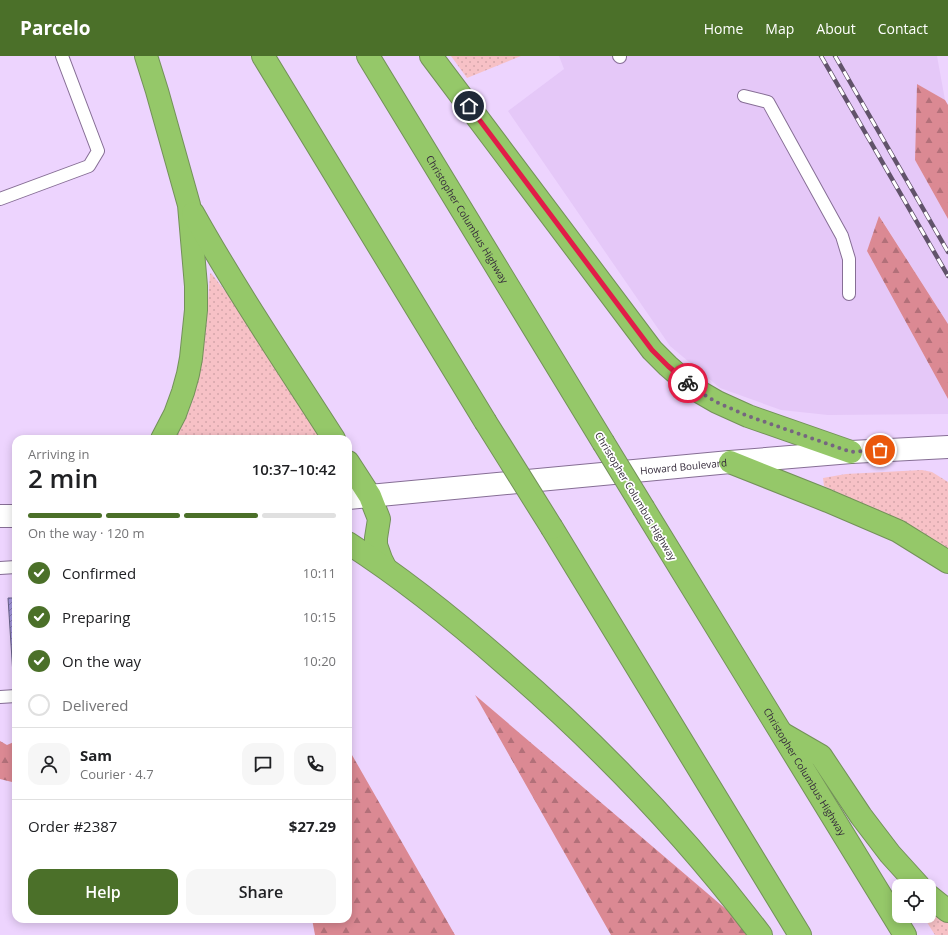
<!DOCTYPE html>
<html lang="en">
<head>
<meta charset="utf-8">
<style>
  body { margin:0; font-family:"Open Sans",sans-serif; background:#f6f6f6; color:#202124; height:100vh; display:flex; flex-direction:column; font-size:15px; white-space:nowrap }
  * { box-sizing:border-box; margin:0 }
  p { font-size:13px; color:#757577 }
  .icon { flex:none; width:22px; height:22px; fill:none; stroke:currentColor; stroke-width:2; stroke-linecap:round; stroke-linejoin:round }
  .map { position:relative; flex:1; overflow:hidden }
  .drawer { position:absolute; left:12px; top:379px; width:340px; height:488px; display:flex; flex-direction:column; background:#fff; border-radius:12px; box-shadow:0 2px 10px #0003 }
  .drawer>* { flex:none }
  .controls { position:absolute; left:892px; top:823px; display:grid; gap:8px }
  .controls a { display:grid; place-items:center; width:44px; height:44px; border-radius:8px; background:#fff; box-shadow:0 2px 10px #0003; font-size:20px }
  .pin { position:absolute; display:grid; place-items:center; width:34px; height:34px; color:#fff; margin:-17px; border:2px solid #fff; border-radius:50%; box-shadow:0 1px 4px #0007 }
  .courier { position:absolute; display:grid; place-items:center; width:40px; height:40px; margin:-20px; border:3px solid #e11d48; border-radius:50%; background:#fff; color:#222; box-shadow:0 1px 5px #0007 }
  .overview em { font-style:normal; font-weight:600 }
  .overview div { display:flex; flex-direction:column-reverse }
  .overview { display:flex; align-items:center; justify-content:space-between; height:68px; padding:0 16px }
  h1 { font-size:26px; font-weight:600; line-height:30px }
  .bar { display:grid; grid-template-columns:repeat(4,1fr); gap:6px 4px; align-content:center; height:48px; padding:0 16px }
  .bar i { height:5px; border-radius:3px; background:#e0e0e0 }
  .bar .current { background:#4b7029 }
  .bar p { grid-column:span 4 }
  .line { display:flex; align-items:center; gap:10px; padding:0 16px; border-top:1px solid #e0e0e0 }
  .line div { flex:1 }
  .round { display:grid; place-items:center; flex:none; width:42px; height:42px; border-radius:12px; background:#f6f6f6 }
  ol { padding:0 16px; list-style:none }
  li { display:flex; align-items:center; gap:12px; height:44px }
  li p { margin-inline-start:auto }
  li .icon { padding:4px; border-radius:50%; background:#4b7029; color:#fff; stroke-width:4 }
  li:last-child { color:#757577 }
  li i { width:22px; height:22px; border:2px solid #e0e0e0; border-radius:50% }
  .cta { display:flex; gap:8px; margin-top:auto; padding:8px 16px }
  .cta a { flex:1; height:46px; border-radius:12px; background:#4b7029; color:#fff; font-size:16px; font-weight:600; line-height:46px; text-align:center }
  .cta a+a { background:#f6f6f6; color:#202124 }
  header { display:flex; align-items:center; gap:24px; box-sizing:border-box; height:56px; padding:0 20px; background:#4b7029; color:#fff }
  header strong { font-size:19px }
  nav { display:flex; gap:22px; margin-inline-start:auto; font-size:14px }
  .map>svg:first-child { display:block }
  .built { fill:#e5c8f8 }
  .green { fill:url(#green-dots) }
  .forest { fill:url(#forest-firs) }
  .building { fill:url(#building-hatch); stroke:#69628a }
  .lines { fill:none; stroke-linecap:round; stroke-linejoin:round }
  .lane-casing { stroke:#866e95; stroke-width:14 }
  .secondary-casing { stroke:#866e95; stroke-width:24 }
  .highway-casing { stroke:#739159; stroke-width:24 }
  .lane { stroke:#fff; stroke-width:12 }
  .secondary { stroke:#fff; stroke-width:22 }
  .highway { stroke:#95c869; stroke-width:22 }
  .rail-casing { stroke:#61536a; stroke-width:4.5 }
  .rail { stroke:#fff; stroke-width:3; stroke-dasharray:9; stroke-linecap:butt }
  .highway-bridge-casing { stroke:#739159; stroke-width:24; stroke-linecap:butt }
  .highway-bridge { stroke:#95c869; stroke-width:22 }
  .done { stroke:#75667f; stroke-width:4; stroke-dasharray:0 7.2 }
  .route { stroke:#e11d48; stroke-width:5 }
  .labels { text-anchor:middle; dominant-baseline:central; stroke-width:3.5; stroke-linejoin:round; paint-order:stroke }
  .street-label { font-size:10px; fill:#352b3b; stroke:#fff }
</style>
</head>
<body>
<header>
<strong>Parcelo</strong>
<nav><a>Home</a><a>Map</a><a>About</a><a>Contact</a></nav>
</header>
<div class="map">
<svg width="948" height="879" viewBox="0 0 948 879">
  <defs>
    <pattern id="green-dots" width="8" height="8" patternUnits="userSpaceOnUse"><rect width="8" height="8" fill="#f7c1c6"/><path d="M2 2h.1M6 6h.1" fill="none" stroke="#d4a6ab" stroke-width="1.8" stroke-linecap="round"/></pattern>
    <pattern id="forest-firs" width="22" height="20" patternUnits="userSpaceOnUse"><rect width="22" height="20" fill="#db8993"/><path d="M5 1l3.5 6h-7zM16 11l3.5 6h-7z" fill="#b27079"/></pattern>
    <pattern id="building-hatch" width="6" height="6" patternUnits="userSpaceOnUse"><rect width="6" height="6" fill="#a497dd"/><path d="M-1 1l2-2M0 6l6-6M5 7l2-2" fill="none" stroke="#867bb4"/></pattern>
  </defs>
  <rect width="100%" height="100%" fill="#edd4fe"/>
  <path class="built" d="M559 0H937L945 44 917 28 915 104 948 163V268L880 161 867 195 948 343V358L828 359 781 354 720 332 670 290 508 55 564 13Z"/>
  <path class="green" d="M451 0H521L467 22Z
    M211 217 229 240 321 383H175C204 338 206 270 210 218Z
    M922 414 932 416 948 426V493L912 471 824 430 823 422 846 418Z
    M929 851 948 865V879H935L923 860H929Z"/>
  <path class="forest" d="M917 28 945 44 948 49V163L915 104Z
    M879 160 948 268V343L867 195Z
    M475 639 741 866 749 879H611Z
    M0 685 7 689 16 685V727L0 723Z
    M348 692 455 879H315L312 863H348Z"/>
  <path class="building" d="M8 542H16V618L13 619Z"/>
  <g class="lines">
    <g class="lane-casing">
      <path id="lane" d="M619 0 620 1
        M744 40 768 46 842 180 849 203V238
        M0 143 89 110 98 95 62 0
        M0 512 16 511
        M0 641 16 640"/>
    </g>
    <g class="secondary-casing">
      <g id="secondary">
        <path id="s1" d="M348 442 730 406 851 396 948 391"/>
        <path d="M0 460H16"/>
      </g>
    </g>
    <g class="highway-casing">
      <g id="highway">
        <path d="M146 0 157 35 189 149 196 230V254L191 302 188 318 183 336 175 358 162 383"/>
        <path d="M263 0 485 365"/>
        <path id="s2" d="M368 0 603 386"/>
        <path d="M431 0 652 294 668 310 683 323 698 335 717 346 748 360 851 396"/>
        <path d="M193 157C236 234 286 308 334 383"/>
        <path d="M348 406 370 440 379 463 376 482V489L381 503 385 511"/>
        <path d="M730 406 828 445 898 475 948 506"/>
        <path id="s3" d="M644 453 905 879"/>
        <path d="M552 472 800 879"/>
        <path d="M348 487C404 523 456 565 506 609 600 690 686 780 761 879"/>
        <path d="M783 678 821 700 861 760 890 798 919 830"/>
        <path d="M929 840 948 855"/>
      </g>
    </g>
    <use href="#lane" class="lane"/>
    <use href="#secondary" class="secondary"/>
    <use href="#highway" class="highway"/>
    <g class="rail-casing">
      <path id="rail" d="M821 0 948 220
        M835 0 948 196"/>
    </g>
    <use href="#rail" class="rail"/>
    <g class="highway-bridge-casing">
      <path id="highway-bridge" d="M485 365 552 472
        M603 386 644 453"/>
    </g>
    <use href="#highway-bridge" class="highway-bridge"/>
  </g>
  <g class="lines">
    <path class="done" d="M688 327 698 335 716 346 748 360 851 396 880 394"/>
    <path class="route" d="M469 50 652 294 668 310 688 327"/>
  </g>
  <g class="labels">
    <g class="street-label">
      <text stroke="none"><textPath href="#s2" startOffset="191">Christopher Columbus Highway</textPath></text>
      <text stroke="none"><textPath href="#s1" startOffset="337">Howard Boulevard</textPath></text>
      <text transform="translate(636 440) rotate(59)">Christopher Columbus Highway</text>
      <text stroke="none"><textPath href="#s3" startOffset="308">Christopher Columbus Highway</textPath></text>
    </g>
  </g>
</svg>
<div class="controls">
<a><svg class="icon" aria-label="locate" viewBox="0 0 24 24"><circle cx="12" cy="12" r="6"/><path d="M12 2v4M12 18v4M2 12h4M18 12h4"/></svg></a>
</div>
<div class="pin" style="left:880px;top:394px;background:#ea580c"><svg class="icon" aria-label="bag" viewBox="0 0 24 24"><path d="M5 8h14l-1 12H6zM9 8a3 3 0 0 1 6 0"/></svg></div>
<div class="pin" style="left:469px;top:50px;background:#1f2937"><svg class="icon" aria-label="home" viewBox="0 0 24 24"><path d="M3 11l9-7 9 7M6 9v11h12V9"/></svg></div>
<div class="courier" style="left:688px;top:327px"><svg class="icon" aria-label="bike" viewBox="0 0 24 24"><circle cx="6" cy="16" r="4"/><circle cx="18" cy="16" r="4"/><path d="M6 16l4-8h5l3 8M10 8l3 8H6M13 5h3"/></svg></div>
<section class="drawer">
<div class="overview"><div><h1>2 min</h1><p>Arriving in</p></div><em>10:37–10:42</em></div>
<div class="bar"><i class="current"></i><i class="current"></i><i class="current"></i><i></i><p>On the way · 120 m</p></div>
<ol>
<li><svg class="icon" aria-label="check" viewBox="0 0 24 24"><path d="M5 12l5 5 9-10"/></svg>Confirmed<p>10:11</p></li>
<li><svg class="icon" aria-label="check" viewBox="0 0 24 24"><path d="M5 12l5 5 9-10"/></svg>Preparing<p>10:15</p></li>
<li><svg class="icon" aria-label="check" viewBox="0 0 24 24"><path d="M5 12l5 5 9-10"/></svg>On the way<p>10:20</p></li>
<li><i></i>Delivered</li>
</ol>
<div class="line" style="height:72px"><a class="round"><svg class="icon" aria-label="person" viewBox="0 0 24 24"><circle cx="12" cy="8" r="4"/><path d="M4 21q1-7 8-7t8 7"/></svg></a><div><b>Sam</b><p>Courier · 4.7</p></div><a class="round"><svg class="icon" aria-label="chat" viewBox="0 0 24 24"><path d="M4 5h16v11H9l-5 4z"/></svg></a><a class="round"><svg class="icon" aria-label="phone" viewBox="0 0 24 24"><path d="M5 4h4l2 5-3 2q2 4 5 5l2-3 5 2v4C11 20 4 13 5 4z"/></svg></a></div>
<div class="line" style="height:52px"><div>Order #2387</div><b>$27.29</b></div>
<div class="cta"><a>Help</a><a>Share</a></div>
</section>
</div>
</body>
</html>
